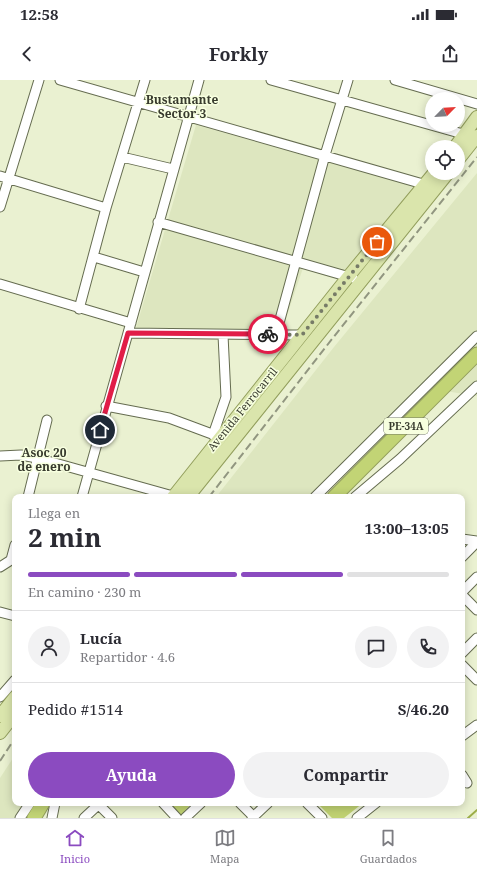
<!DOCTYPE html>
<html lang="es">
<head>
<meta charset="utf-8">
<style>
  body { margin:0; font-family:"Noto Serif",serif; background:#f2f2f3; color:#2b2b33; height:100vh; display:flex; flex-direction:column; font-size:15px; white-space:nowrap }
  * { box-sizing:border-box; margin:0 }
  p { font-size:13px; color:#7c7c81 }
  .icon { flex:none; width:22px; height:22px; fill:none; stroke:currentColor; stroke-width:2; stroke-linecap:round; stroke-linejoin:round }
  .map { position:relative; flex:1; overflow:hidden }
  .details { position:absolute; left:12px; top:414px; width:453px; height:312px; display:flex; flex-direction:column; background:#fff; border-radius:8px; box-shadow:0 2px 10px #0003 }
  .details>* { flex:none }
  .needle { width:26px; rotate:66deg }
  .tools { position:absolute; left:425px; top:12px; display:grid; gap:8px }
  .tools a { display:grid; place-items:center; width:40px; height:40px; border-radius:50%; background:#fff; box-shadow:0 2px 10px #0003; font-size:20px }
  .pin { position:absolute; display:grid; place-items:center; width:34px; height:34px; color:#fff; margin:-17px; border:2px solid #fff; border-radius:50%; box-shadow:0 1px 4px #0007 }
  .courier { position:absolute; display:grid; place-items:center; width:40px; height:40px; margin:-20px; border:3px solid #e11d48; border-radius:50%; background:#fff; color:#222; box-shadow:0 1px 5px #0007 }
  .head em { font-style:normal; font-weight:700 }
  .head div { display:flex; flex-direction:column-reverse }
  .head { display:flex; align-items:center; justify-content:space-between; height:68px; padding:0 16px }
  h1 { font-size:26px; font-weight:700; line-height:30px }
  .bar { display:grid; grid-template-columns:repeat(4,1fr); gap:6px 4px; align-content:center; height:48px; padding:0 16px }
  .bar i { height:5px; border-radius:3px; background:#e1e1e2 }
  .bar .current { background:#8b4bc0 }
  .bar p { grid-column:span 4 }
  .line { display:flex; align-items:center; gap:10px; padding:0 16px; border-top:1px solid #e1e1e2 }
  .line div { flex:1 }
  .round { display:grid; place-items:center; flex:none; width:42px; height:42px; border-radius:21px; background:#f2f2f3 }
  .primary-button { display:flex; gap:8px; margin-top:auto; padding:8px 16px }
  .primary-button a { flex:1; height:46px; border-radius:24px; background:#8b4bc0; color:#fff; font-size:16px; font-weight:700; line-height:46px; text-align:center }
  .primary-button a+a { background:#f2f2f3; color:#2b2b33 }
  .status { display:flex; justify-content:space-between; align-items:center; height:28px; padding:0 20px; background:#fff; direction:ltr }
  .status svg { height:11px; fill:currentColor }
  header { display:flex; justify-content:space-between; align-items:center; height:52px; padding:0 16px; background:#fff; font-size:18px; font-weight:700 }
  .menu { display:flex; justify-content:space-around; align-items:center; height:56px; border-top:1px solid #e1e1e2; background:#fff; font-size:11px; color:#7c7c81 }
  .menu a { display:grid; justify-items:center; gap:2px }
  .menu .current { color:#8b4bc0 }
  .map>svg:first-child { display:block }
  .built { fill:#dde6bf }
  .green { fill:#c0d272 }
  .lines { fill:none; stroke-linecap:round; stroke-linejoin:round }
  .stream { stroke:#9cad48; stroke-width:2 }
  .minor-casing { stroke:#656c50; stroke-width:11 }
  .major-casing { stroke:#929e5c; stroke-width:14 }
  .highway-casing { stroke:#929e5c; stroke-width:15 }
  .minor { stroke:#fff; stroke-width:9 }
  .major { stroke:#dae5ac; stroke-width:12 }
  .highway { stroke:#c2d475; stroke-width:13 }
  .rail { stroke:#919680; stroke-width:2; stroke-dasharray:8 4; stroke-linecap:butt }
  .done { stroke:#767b67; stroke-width:4; stroke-dasharray:0 7.2 }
  .route { stroke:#e11d48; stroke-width:5 }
  .labels { text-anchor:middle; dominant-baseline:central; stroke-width:3; stroke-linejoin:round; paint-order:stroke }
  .shield { fill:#f7ffdf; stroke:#717663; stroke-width:1 }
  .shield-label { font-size:10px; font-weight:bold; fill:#383b2e }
  .street-label { font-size:11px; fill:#383b2e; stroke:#f7ffdf }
  .neighbourhood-label { font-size:12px; font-weight:bold; fill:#383b2e; stroke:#f7ffdf }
</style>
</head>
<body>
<div class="status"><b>12:58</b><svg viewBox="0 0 49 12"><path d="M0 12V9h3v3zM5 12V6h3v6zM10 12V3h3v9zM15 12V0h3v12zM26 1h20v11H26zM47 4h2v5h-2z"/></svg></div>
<header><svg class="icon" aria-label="back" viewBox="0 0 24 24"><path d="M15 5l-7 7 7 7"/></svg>Forkly<svg class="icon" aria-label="share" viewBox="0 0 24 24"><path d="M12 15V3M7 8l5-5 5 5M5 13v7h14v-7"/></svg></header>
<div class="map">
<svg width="477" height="738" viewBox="0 0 477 738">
  <rect width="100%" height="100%" fill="#eaf1d1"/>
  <path class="built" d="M196 45 418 107 338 200 303 188 279 259 136 248Z
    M477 93V316L426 308 320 417H216L334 267Z
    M15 675V723H35L26 738H0V698Z"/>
  <path class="green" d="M169 723H192L181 735Z
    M319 723H363L344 738H332L318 724Z"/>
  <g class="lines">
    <path class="stream" d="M468 738 477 730"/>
    <g class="minor-casing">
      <path id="minor" d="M60 0 430 106
        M271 0 470 56
        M395 0 477 24
        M122 77 173 89
        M0 96 106 128
        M0 127 39 0
        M158 142 353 198
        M94 177 144 192
        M0 204 131 243
        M79 229 106 128 145 0
        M128 253 302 255
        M276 254 325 75 348 0
        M106 326 169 338 220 357
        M213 355 226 317 223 255
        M0 376 21 375 37 378 173 416
        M28 417 47 340
        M82 417 199 0
        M315 417 477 256
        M355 417 400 379 477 306
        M462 459 477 461
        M462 477 477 462
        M0 487 11 480 15 465
        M462 512 477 497
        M462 515 477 530
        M0 532 15 536
        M462 573 477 558
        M462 585 477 600
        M0 617 15 600
        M462 656 477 645
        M462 695 467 703
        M97 723 112 738
        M163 723 177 738
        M240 723 254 737
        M307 723 322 738
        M20 738 30 723
        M52 738 55 723
        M84 738 98 725
        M185 738 201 723
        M252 738 268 723
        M357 738 376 723"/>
    </g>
    <g class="major-casing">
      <path id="major" d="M455 67 477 37
        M458 80 477 56
        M173 417 348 197 434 93
        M188 417 448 93
        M0 636 15 617
        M0 653 15 634"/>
    </g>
    <g class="highway-casing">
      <path id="highway" d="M334 417 477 274
        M34 738 43 723"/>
    </g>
    <use href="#minor" class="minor"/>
    <use href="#major" class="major"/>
    <use href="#highway" class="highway"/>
    <path class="rail" d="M209 417 332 259 477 77
      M0 681 15 658"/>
  </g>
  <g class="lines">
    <path class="done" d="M268 254 302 255 377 162"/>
    <path class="route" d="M100 350 128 253 268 254"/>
  </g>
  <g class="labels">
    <rect class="shield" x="384" y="338" width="44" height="16" rx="3"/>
    <g class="shield-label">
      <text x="406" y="346">PE-34A</text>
    </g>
    <g class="street-label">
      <text transform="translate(242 329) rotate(-51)">Avenida Ferrocarril</text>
    </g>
    <g class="neighbourhood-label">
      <text x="182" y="19">Bustamante<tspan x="182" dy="14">Sector 3</tspan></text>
      <text x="44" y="372">Asoc 20<tspan x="44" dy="14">de enero</tspan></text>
    </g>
  </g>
</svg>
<div class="tools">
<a><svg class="needle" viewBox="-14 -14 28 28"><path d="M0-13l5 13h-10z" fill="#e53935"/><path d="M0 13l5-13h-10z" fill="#7c7c81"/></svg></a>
<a><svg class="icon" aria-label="locate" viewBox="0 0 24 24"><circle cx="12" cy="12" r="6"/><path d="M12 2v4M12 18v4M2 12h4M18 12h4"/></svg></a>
</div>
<div class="pin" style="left:377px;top:162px;background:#ea580c"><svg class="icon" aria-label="bag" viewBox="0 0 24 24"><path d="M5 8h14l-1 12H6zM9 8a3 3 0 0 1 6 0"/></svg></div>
<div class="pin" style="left:100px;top:350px;background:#1f2937"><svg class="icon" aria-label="home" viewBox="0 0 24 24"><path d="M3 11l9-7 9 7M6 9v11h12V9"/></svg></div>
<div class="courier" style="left:268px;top:254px"><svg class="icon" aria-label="bike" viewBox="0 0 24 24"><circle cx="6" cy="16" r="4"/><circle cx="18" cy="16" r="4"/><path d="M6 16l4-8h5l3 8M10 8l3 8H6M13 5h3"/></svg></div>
<section class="details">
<div class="head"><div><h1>2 min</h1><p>Llega en</p></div><em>13:00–13:05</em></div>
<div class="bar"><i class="current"></i><i class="current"></i><i class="current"></i><i></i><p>En camino · 230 m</p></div>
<div class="line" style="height:72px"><a class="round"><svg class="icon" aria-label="person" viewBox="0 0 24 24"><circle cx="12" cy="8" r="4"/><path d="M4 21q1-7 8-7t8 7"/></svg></a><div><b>Lucía</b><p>Repartidor · 4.6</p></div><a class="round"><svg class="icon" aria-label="chat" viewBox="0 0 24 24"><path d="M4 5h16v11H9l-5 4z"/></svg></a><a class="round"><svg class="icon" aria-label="phone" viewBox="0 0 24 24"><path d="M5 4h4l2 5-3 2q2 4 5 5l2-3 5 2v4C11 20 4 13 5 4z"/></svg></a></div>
<div class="line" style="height:52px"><div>Pedido #1514</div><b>S/46.20</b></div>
<div class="primary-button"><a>Ayuda</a><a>Compartir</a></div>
</section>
</div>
<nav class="menu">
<a class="current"><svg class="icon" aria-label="home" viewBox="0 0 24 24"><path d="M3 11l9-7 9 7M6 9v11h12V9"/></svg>Inicio</a>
<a><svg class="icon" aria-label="map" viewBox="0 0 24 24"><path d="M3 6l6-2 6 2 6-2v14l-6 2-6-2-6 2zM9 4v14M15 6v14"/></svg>Mapa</a>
<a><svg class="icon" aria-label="saved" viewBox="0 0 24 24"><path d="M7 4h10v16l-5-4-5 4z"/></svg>Guardados</a>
</nav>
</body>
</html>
